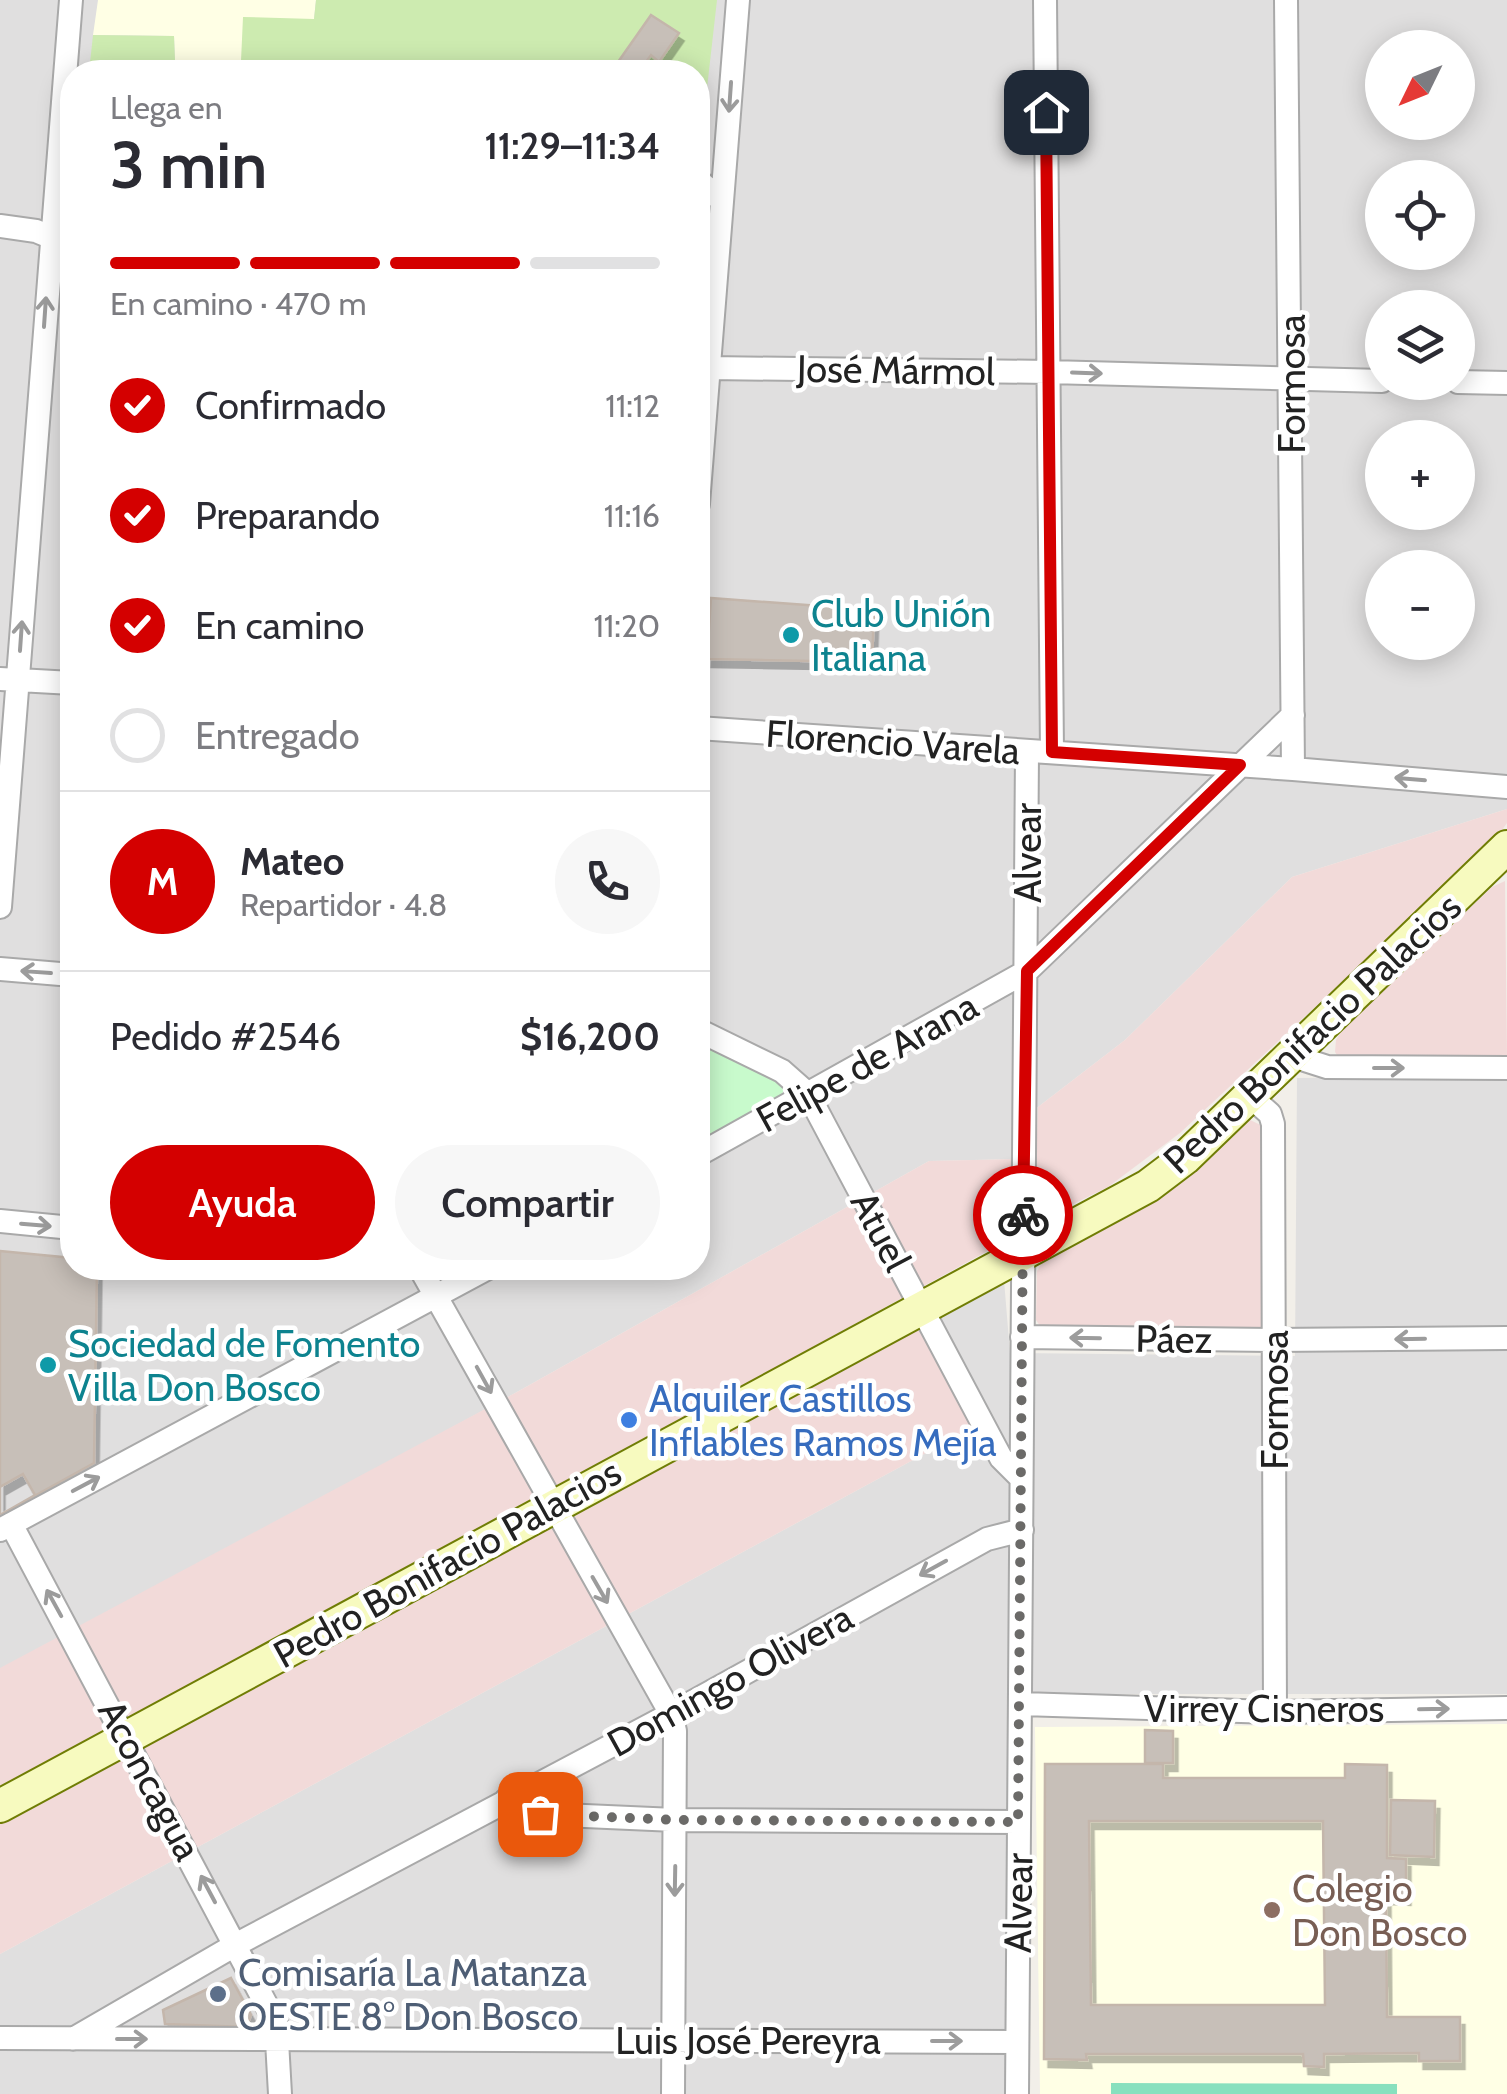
<!DOCTYPE html>
<html lang="es">
<head>
<meta charset="utf-8">
<style>
  body { margin:0; font-family:Cabin,sans-serif; background:#f7f7f7; color:#2b2b33; height:100vh; display:flex; flex-direction:column; font-size:38px; white-space:nowrap }
  * { box-sizing:border-box; margin:0 }
  p { font-size:32px; color:#7c7c81 }
  .icon { flex:none; width:55px; height:55px; fill:none; stroke:currentColor; stroke-width:2; stroke-linecap:round; stroke-linejoin:round }
  .map { position:relative; flex:1; overflow:hidden }
  .side { position:absolute; left:60px; top:60px; width:650px; height:1220px; display:flex; flex-direction:column; background:#fff; border-radius:40px; box-shadow:0 5px 25px #0003 }
  .side>* { flex:none }
  .needle { width:65px; rotate:227deg }
  .buttons { position:absolute; left:1365px; top:30px; display:grid; gap:20px }
  .buttons a { display:grid; place-items:center; width:110px; height:110px; border-radius:50%; background:#fff; box-shadow:0 5px 25px #0003; font-size:50px }
  .pin { position:absolute; display:grid; place-items:center; width:85px; height:85px; color:#fff; margin:-42px; border-radius:20px; box-shadow:0 5px 15px #0006 }
  .courier { position:absolute; display:grid; place-items:center; width:100px; height:100px; margin:-50px; border:8px solid #d40000; border-radius:50%; background:#fff; color:#222; box-shadow:0 2px 12px #0007 }
  .head em { font-style:normal; font-weight:600 }
  .head div { display:flex; flex-direction:column-reverse }
  .head { display:flex; align-items:center; justify-content:space-between; height:170px; padding:0 50px }
  h1 { font-size:65px; font-weight:600; line-height:75px }
  .bar { display:grid; grid-template-columns:repeat(4,1fr); gap:15px 10px; align-content:center; height:120px; padding:0 50px }
  .bar i { height:12px; border-radius:8px; background:#e1e1e2 }
  .bar .selected { background:#d40000 }
  .bar p { grid-column:span 4 }
  .line { display:flex; align-items:center; gap:25px; padding:0 50px; border-top:2px solid #e1e1e2 }
  .line div { flex:1 }
  .round { display:grid; place-items:center; flex:none; width:105px; height:105px; border-radius:52px; background:#f7f7f7 }
  ol { padding:0 50px; list-style:none }
  li { display:flex; align-items:center; gap:30px; height:110px }
  li p { margin-inline-start:auto }
  li .icon { padding:10px; border-radius:50%; background:#d40000; color:#fff; stroke-width:4 }
  li:last-child { color:#7c7c81 }
  li i { width:55px; height:55px; border:5px solid #e1e1e2; border-radius:50% }
  .cta { display:flex; gap:20px; margin-top:auto; padding:20px 50px }
  .cta a { flex:1; height:115px; border-radius:60px; background:#d40000; color:#fff; font-size:40px; font-weight:600; line-height:115px; text-align:center }
  .cta a+a { background:#f7f7f7; color:#2b2b33 }
  .map>svg:first-child { display:block }
  .residential { fill:#e0dfdf; fill-rule:evenodd }
  .commercial { fill:#f2dad9 }
  .education { fill:#ffffe5 }
  .grass { fill:#cdebb0 }
  .park { fill:#c8facc }
  .pitch { fill:#88e0be }
  .building { fill:#c7bfb8; stroke:#c4b6ab; stroke-width:2.5; fill-rule:evenodd; filter:url(#shadow) }
  .lines { fill:none; stroke-linecap:round; stroke-linejoin:round }
  .street-casing { stroke:#a9a9a9; stroke-width:26 }
  .secondary-casing { stroke:#707d05; stroke-width:36 }
  .street { stroke:#fff; stroke-width:22 }
  .secondary { stroke:#f7fabf; stroke-width:32 }
  .oneway { stroke:#9c9c9c }
  .done { stroke:#6b6a68; stroke-width:10; stroke-dasharray:0 18 }
  .route { stroke:#d40000; stroke-width:12 }
  .culture-dot { fill:#0f9aa8; stroke:#fff; stroke-width:4 }
  .shop-dot { fill:#3f7fe0; stroke:#fff; stroke-width:4 }
  .education-dot { fill:#8d6e63; stroke:#fff; stroke-width:4 }
  .service-dot { fill:#5c6f8a; stroke:#fff; stroke-width:4 }
  .labels { text-anchor:middle; dominant-baseline:central; stroke-width:9; stroke-linejoin:round; paint-order:stroke }
  .street-label { font-size:38px; fill:#222; stroke:#fff }
  .culture-label { font-size:38px; fill:#0d838f; stroke:#fff; text-anchor:start }
  .shop-label { font-size:38px; fill:#366cbe; stroke:#fff; text-anchor:start }
  .education-label { font-size:38px; fill:#785e54; stroke:#fff; text-anchor:start }
  .service-label { font-size:38px; fill:#4e5e75; stroke:#fff; text-anchor:start }
</style>
</head>
<body>
<div class="map">
<svg width="1507" height="2094" viewBox="0 0 1507 2094">
  <defs>
    <filter id="shadow"><feDropShadow dx="4.5" dy="8" stdDeviation="0" flood-color="#0004"/></filter>
  </defs>
  <rect width="100%" height="100%" fill="#f2efe9"/>
  <path class="residential" d="M0 0H1507V809L1292 877 1125 1040 1038 1107 1021 1110 1020 1159 929 1161 517 1392 0 1674ZM1382 48H1458V122H1382ZM72 72H698V1268H72ZM1382 178H1458V252H1382ZM1382 308H1458V382H1382ZM1382 438H1458V512H1382ZM1382 568H1458V642H1382Z
    M1507 1076V1694H1007L1008 2094H0V1954L974 1427 934 1314 1004 1280 1010 1353 1295 1356 1297 1078Z"/>
  <path class="commercial" d="M1507 809V823L1497 837 1180 1133 1108 1187 1063 1209 1047 1211 1040 1204 1035 1191 1038 1107 1125 1040 1292 877Z
    M1505 881 1507 1057 1339 1058 1335 1052 1336 1040 1342 1030 1492 887Z
    M1250 1120 1269 1129V1323L1260 1330H1048L1040 1326 1036 1320 1037 1271 1043 1261Z
    M1020 1159 1013 1237 0 1794V1668L517 1392 929 1161Z
    M915 1328 927 1337 974 1427 0 1954V1821Z"/>
  <path class="education" d="M98 0H316L314 19 242 61H175L174 36 93 35Z
    M1507 1724V2094H1040L1035 1727Z"/>
  <path class="grass" d="M316 0H717L706 97 698 122V72H639L651 55 659 62 678 34 651 15 611 72H89L93 35 174 36 175 61H241L243 17 314 19Z"/>
  <path class="park" d="M698 1045 779 1079 786 1085 782 1094 698 1144Z"/>
  <path class="pitch" d="M1111 2083 1397 2084V2094H1111Z"/>
  <path class="building" d="M651 15 679 33 659 62 651 55 639 72H611Z
    M711 598 874 610 872 662 707 659Z
    M0 1251 72 1258V1268H97L94 1463 0 1515Z
    M23 1474 35 1495 0 1515V1487Z
    M1145 1730 1173 1731V1763H1145Z
    M1045 1764H1163V1778H1345V1764L1387 1765V1858L1406 1859V1897L1386 1896 1387 2017H1460V2061H1419V2053L1324 2054V2067L1304 2066 1303 2054H1086L1087 2060 1044 2059ZM1089 1821H1323L1325 2005H1091Z
    M1391 1800 1435 1801 1434 1857 1390 1855Z
    M231 1978 251 2015 246 2027 165 2024 163 2010Z"/>
  <g class="lines">
    <g class="street-casing">
      <path id="street" d="M1045 0 1052 752
        M1286 0 1293 769
        M698 180 722 201
        M0 226 36 231 72 246
        M709 368 1049 372 1382 381
        M1458 382 1507 383
        M698 504 738 0
        M0 679 72 683
        M698 728 1293 769 1507 787
        M0 907 71 0
        M0 969 72 975
        M698 1030 782 1071 808 1094 1001 1458 1020 1477
        M1299 1050 1305 1060 1327 1067 1507 1068
        M1251 1097 1270 1114 1273 1124 1275 1712
        M698 1155 1027 971 1293 715
        M0 1221 72 1228
        M420 1268 671 1714 675 1731 673 2094
        M1022 1337 1274 1340 1507 1338
        M11 1524 276 2023 280 2094
        M0 1530 488 1268
        M1022 1704 1275 1712 1507 1708
        M506 1800 525 1812 540 1814 675 1820 1018 1822
        M0 2038 1016 2042
        M73 2039 237 1944 671 1714 987 1539 1022 1530
        M1017 2094 1027 752"/>
    </g>
    <g class="secondary-casing">
      <path id="secondary" d="M0 1806 1148 1186 1185 1158 1507 847"/>
    </g>
    <use href="#street" class="street"/>
    <use href="#secondary" class="secondary"/>
  </g>
  <defs><path id="oneway-shaft" d="M-6 0H5M1.5-3L5.5 0L1.5 3" fill="none" stroke-width="1.6" stroke-linecap="round" stroke-linejoin="round" transform="scale(2.5)"/></defs>
  <g class="oneway">
    <use href="#oneway-shaft" transform="translate(730 97) rotate(94)"/>
    <use href="#oneway-shaft" transform="translate(45 312) rotate(-86)"/>
    <use href="#oneway-shaft" transform="translate(1087 373) rotate(2)"/>
    <use href="#oneway-shaft" transform="translate(21 636) rotate(-86)"/>
    <use href="#oneway-shaft" transform="translate(1410 779) rotate(-175)"/>
    <use href="#oneway-shaft" transform="translate(36 972) rotate(-176)"/>
    <use href="#oneway-shaft" transform="translate(1389 1068)"/>
    <use href="#oneway-shaft" transform="translate(36 1225) rotate(5)"/>
    <use href="#oneway-shaft" transform="translate(1085 1338) rotate(-179)"/>
    <use href="#oneway-shaft" transform="translate(1410 1339) rotate(179)"/>
    <use href="#oneway-shaft" transform="translate(484 1380) rotate(61)"/>
    <use href="#oneway-shaft" transform="translate(86 1484) rotate(-28)"/>
    <use href="#oneway-shaft" transform="translate(933 1568) rotate(151)"/>
    <use href="#oneway-shaft" transform="translate(600 1590) rotate(60)"/>
    <use href="#oneway-shaft" transform="translate(54 1603) rotate(-119)"/>
    <use href="#oneway-shaft" transform="translate(1434 1709) rotate(-1)"/>
    <use href="#oneway-shaft" transform="translate(675 1881) rotate(91)"/>
    <use href="#oneway-shaft" transform="translate(208 1889) rotate(-118)"/>
    <use href="#oneway-shaft" transform="translate(132 2039)"/>
    <use href="#oneway-shaft" transform="translate(947 2041)"/>
  </g>
  <g class="lines">
    <path class="done" d="M540 1814 675 1820 1018 1822 1023 1215"/>
    <path class="route" d="M1023 1215 1027 971 1240 765 1052 752 1046 112"/>
  </g>
  <g class="culture-dot">
    <circle cx="791" cy="635" r="10"/>
    <circle cx="48" cy="1365" r="10"/>
  </g>
  <circle class="shop-dot" cx="629" cy="1420" r="10"/>
  <circle class="education-dot" cx="1272" cy="1910" r="10"/>
  <circle class="service-dot" cx="218" cy="1994" r="10"/>
  <g class="labels">
    <g class="street-label">
      <text transform="translate(896 370) rotate(1)">José Mármol</text>
      <text transform="translate(1291 384) rotate(-90)">Formosa</text>
      <text transform="translate(893 742) rotate(4)">Florencio Varela</text>
      <text transform="translate(1027 853) rotate(-90)">Alvear</text>
      <text transform="translate(1312 1033) rotate(-43)">Pedro Bonifacio Palacios</text>
      <text transform="translate(867 1062) rotate(-29)">Felipe de Arana</text>
      <text transform="translate(881 1231) rotate(62)">Atuel</text>
      <text transform="translate(1174 1339) rotate(1)">Páez</text>
      <text transform="translate(1274 1400) rotate(-90)">Formosa</text>
      <text transform="translate(447 1563) rotate(-29)">Pedro Bonifacio Palacios</text>
      <text transform="translate(730 1680) rotate(-29)">Domingo Olivera</text>
      <text x="1264" y="1708">Virrey Cisneros</text>
      <text transform="translate(150 1780) rotate(62)">Aconcagua</text>
      <text transform="translate(1018 1903) rotate(-89)">Alvear</text>
      <text x="748" y="2040">Luis José Pereyra</text>
    </g>
    <g class="culture-label">
      <text x="811" y="613">Club Unión<tspan x="811" dy="44">Italiana</tspan></text>
      <text x="68" y="1343">Sociedad de Fomento<tspan x="68" dy="44">Villa Don Bosco</tspan></text>
    </g>
    <g class="shop-label">
      <text x="649" y="1398">Alquiler Castillos<tspan x="649" dy="44">Inflables Ramos Mejía</tspan></text>
    </g>
    <g class="education-label">
      <text x="1292" y="1888">Colegio<tspan x="1292" dy="44">Don Bosco</tspan></text>
    </g>
    <g class="service-label">
      <text x="238" y="1972">Comisaría La Matanza<tspan x="238" dy="44">OESTE 8° Don Bosco</tspan></text>
    </g>
  </g>
</svg>
<div class="buttons">
<a><svg class="needle" viewBox="-14 -14 28 28"><path d="M0-13l5 13h-10z" fill="#e53935"/><path d="M0 13l5-13h-10z" fill="#7c7c81"/></svg></a>
<a><svg class="icon" aria-label="locate" viewBox="0 0 24 24"><circle cx="12" cy="12" r="6"/><path d="M12 2v4M12 18v4M2 12h4M18 12h4"/></svg></a>
<a><svg class="icon" aria-label="layers" viewBox="0 0 24 24"><path d="M12 4l9 5-9 5-9-5zM3 14l9 5 9-5"/></svg></a>
<a>+</a>
<a>−</a>
</div>
<div class="pin" style="left:540px;top:1814px;background:#ea580c"><svg class="icon" aria-label="bag" viewBox="0 0 24 24"><path d="M5 8h14l-1 12H6zM9 8a3 3 0 0 1 6 0"/></svg></div>
<div class="pin" style="left:1046px;top:112px;background:#1f2937"><svg class="icon" aria-label="home" viewBox="0 0 24 24"><path d="M3 11l9-7 9 7M6 9v11h12V9"/></svg></div>
<div class="courier" style="left:1023px;top:1215px"><svg class="icon" aria-label="bike" viewBox="0 0 24 24"><circle cx="6" cy="16" r="4"/><circle cx="18" cy="16" r="4"/><path d="M6 16l4-8h5l3 8M10 8l3 8H6M13 5h3"/></svg></div>
<section class="side">
<div class="head"><div><h1>3 min</h1><p>Llega en</p></div><em>11:29–11:34</em></div>
<div class="bar"><i class="selected"></i><i class="selected"></i><i class="selected"></i><i></i><p>En camino · 470 m</p></div>
<ol>
<li><svg class="icon" aria-label="check" viewBox="0 0 24 24"><path d="M5 12l5 5 9-10"/></svg>Confirmado<p>11:12</p></li>
<li><svg class="icon" aria-label="check" viewBox="0 0 24 24"><path d="M5 12l5 5 9-10"/></svg>Preparando<p>11:16</p></li>
<li><svg class="icon" aria-label="check" viewBox="0 0 24 24"><path d="M5 12l5 5 9-10"/></svg>En camino<p>11:20</p></li>
<li><i></i>Entregado</li>
</ol>
<div class="line" style="height:180px"><b class="round" style="background:#d40000;color:#fff">M</b><div><b>Mateo</b><p>Repartidor · 4.8</p></div><a class="round"><svg class="icon" aria-label="phone" viewBox="0 0 24 24"><path d="M5 4h4l2 5-3 2q2 4 5 5l2-3 5 2v4C11 20 4 13 5 4z"/></svg></a></div>
<div class="line" style="height:130px"><div>Pedido #2546</div><b>$16,200</b></div>
<div class="cta"><a>Ayuda</a><a>Compartir</a></div>
</section>
</div>
</body>
</html>
